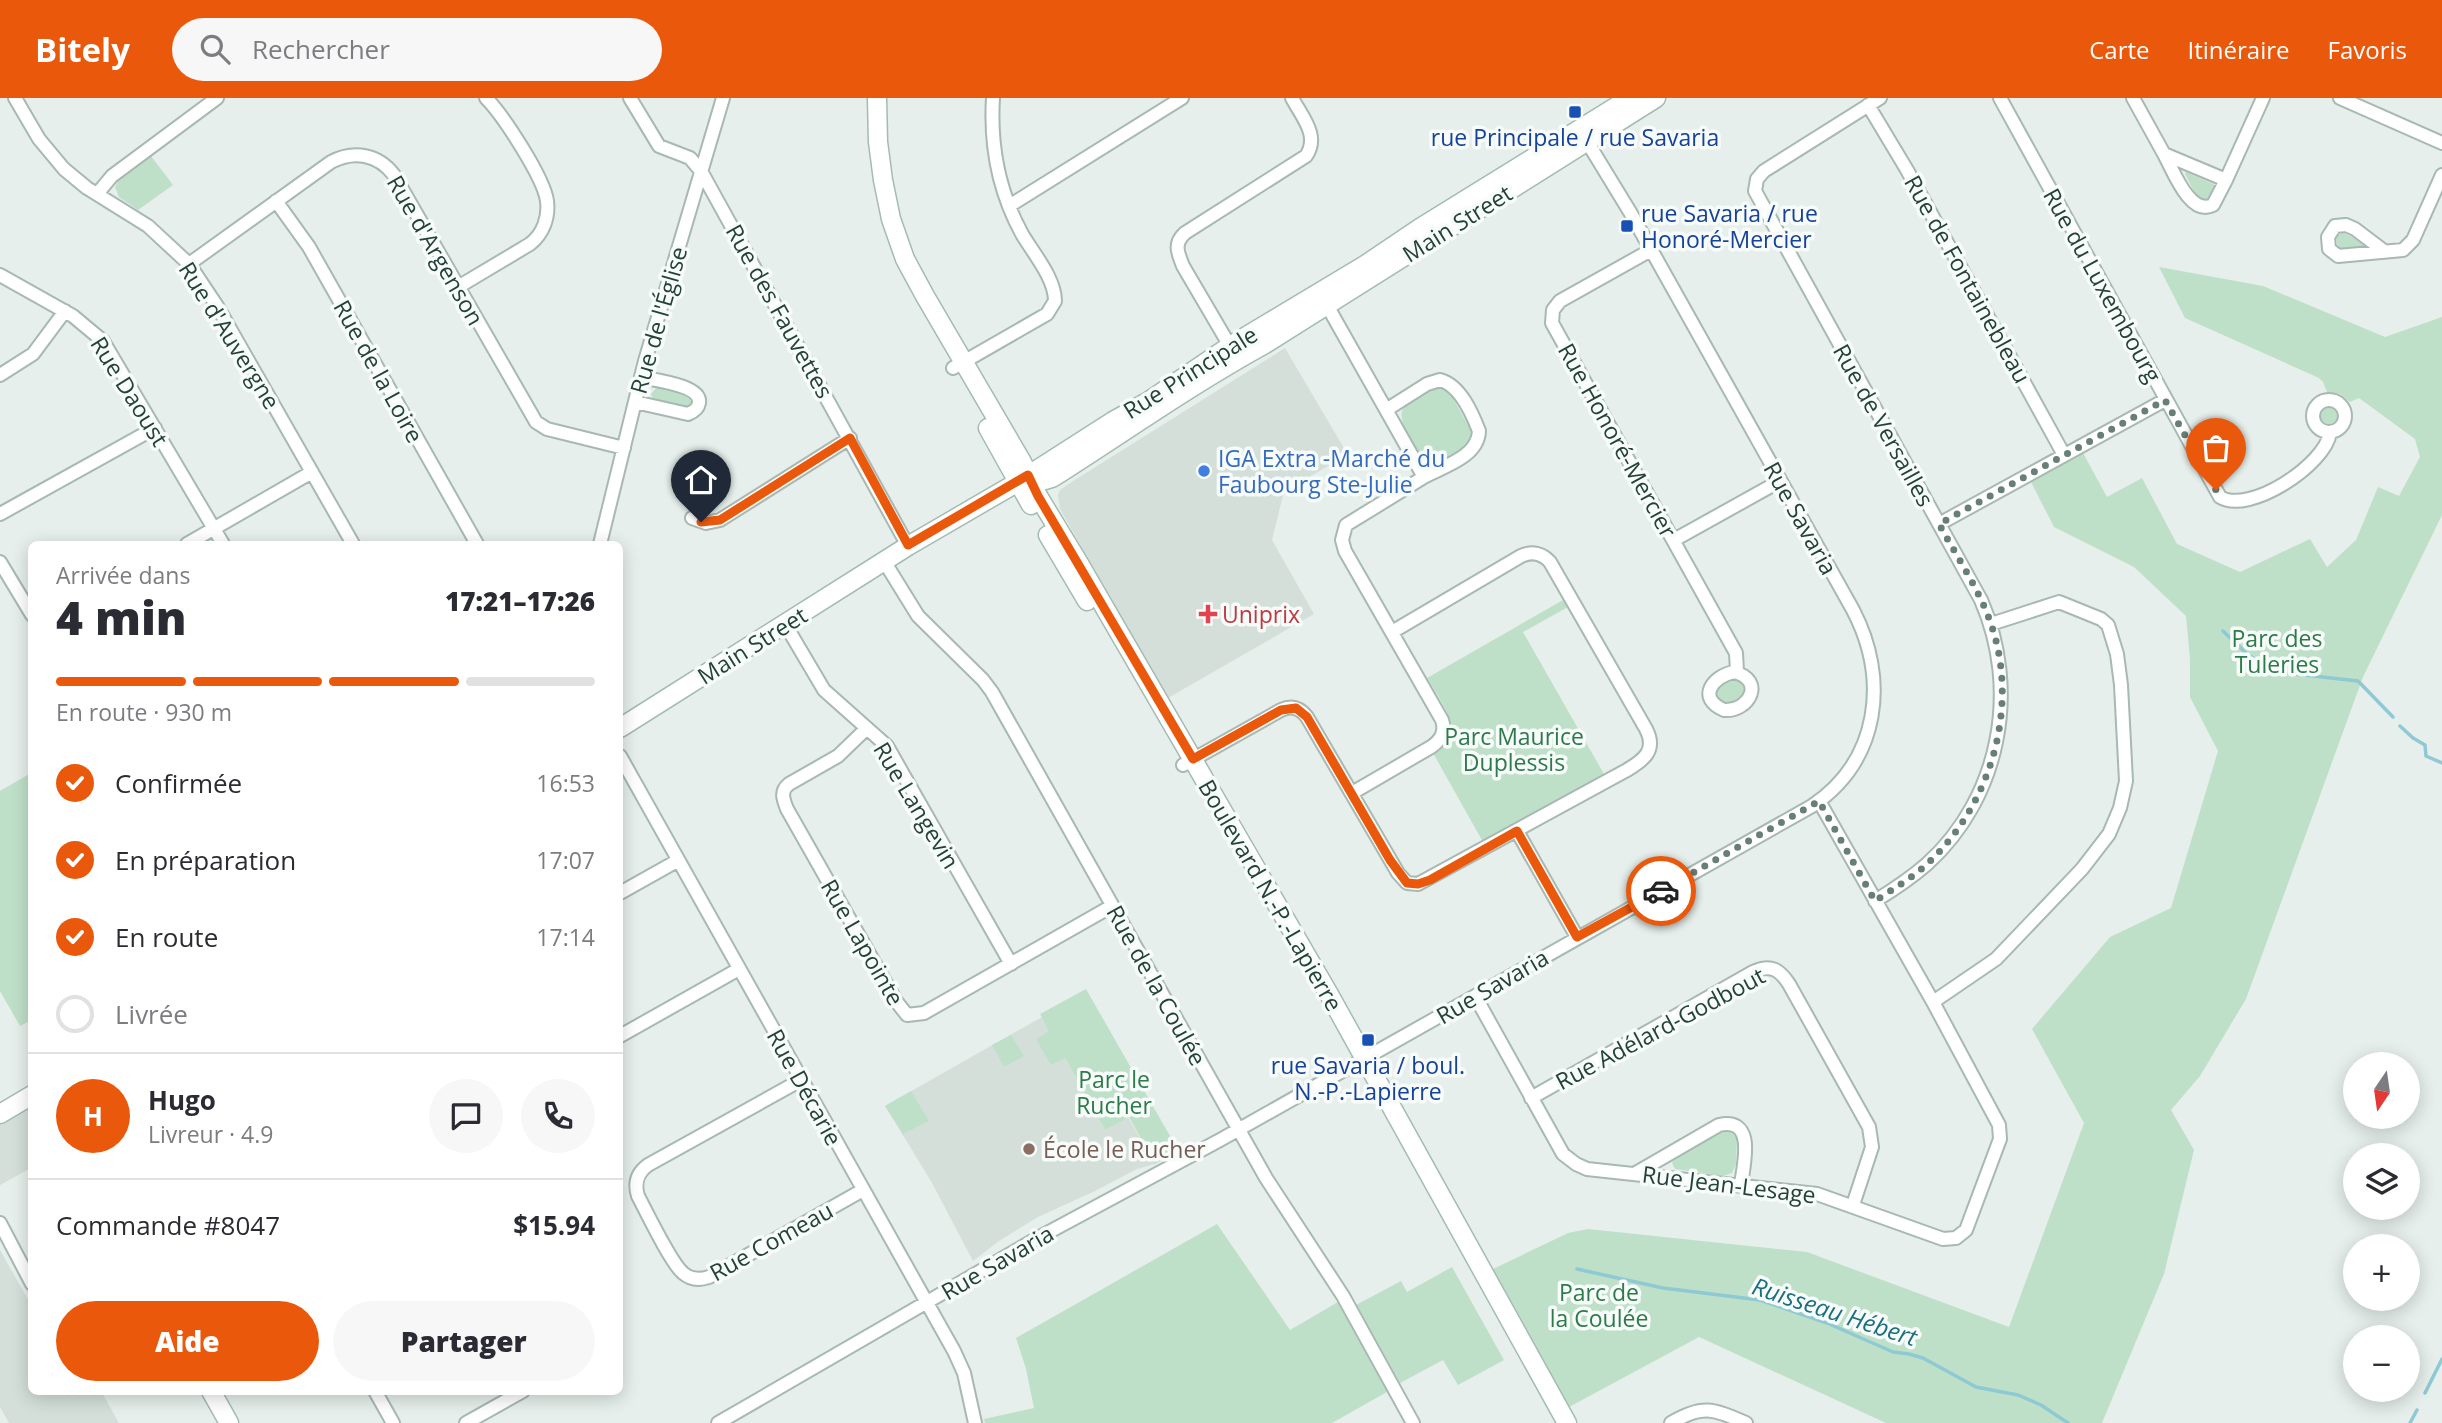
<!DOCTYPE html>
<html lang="fr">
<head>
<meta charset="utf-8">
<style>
  body { margin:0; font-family:"Open Sans",sans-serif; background:#f7f7f7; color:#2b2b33; height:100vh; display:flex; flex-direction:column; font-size:26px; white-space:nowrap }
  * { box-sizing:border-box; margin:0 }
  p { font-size:23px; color:#7c7c81 }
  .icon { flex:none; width:38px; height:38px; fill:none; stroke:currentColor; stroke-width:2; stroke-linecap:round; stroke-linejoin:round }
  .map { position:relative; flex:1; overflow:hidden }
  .details { position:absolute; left:28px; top:443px; width:595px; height:854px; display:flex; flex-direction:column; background:#fff; border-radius:10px; box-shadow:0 4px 18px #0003 }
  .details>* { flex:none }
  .needle { width:46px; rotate:193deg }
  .controls { position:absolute; left:2343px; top:954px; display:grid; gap:14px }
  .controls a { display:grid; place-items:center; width:77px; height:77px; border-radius:50%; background:#fff; box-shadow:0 4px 18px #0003; font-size:35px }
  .pin { position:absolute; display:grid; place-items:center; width:60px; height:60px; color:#fff; margin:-72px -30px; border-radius:50% 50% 50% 0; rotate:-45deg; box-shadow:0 0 7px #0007 }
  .pin .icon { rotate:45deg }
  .courier { position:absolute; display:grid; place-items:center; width:70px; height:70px; margin:-35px; border:5px solid #ea580c; border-radius:50%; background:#fff; color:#222; box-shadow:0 2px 9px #0007 }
  .headline em { font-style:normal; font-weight:800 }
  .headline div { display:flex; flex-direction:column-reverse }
  .headline { display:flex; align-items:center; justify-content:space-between; height:119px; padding:0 28px }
  h1 { font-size:46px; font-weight:800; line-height:52px }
  .bar { display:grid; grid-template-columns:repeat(4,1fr); gap:10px 7px; align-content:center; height:84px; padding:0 28px }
  .bar i { height:9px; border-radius:5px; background:#e1e1e2 }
  .bar .on { background:#ea580c }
  .bar p { grid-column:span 4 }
  .line { display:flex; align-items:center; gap:18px; padding:0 28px; border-top:2px solid #e1e1e2 }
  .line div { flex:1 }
  .round { display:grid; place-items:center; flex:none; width:74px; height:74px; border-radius:37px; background:#f7f7f7 }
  ol { padding:0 28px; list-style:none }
  li { display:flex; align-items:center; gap:21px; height:77px }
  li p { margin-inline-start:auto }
  li .icon { padding:7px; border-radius:50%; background:#ea580c; color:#fff; stroke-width:4 }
  li:last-child { color:#7c7c81 }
  li i { width:38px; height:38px; border:4px solid #e1e1e2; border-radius:50% }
  .cta { display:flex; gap:14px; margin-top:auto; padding:14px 28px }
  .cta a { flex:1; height:80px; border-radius:42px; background:#ea580c; color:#fff; font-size:28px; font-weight:800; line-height:80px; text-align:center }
  .cta a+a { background:#f7f7f7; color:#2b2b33 }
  header { display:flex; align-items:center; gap:42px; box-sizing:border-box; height:98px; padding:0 35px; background:#ea580c; color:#fff }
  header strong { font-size:33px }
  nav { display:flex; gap:38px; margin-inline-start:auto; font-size:24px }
  .search { width:490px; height:63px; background:#f7f7f7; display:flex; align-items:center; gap:18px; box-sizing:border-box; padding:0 24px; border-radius:38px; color:#7c7c81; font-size:26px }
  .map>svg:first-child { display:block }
  .built { fill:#d4dfda }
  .green { fill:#bfe0c8 }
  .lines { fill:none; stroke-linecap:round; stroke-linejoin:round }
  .stream { stroke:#8ec9d4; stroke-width:3.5 }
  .street-casing { stroke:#a8b8b2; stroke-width:16 }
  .secondary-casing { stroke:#a4bbb3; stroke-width:21 }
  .street { stroke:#fff; stroke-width:12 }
  .secondary { stroke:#fff; stroke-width:18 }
  .done { stroke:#687f78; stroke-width:7; stroke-dasharray:0 12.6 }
  .route { stroke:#ea580c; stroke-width:9 }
  .transit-dot { fill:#1a4fb4; stroke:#f7fbf9; stroke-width:2.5 }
  .shop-dot { fill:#3f7fe0; stroke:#f7fbf9; stroke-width:2.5 }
  .health-dot { fill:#e0444e; stroke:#f7fbf9; stroke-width:2.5 }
  .education-dot { fill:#8d6e63; stroke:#f7fbf9; stroke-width:2.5 }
  .labels { text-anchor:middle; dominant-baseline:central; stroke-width:7; stroke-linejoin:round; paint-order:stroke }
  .transit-label { font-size:23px; fill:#164399; stroke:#f7fbf9 }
  .street-label { font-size:23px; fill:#24423a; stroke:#f7fbf9 }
  .shop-label { font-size:23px; fill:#366cbe; stroke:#f7fbf9; text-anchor:start }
  .health-label { font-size:23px; fill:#be3a42; stroke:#f7fbf9; text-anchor:start }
  .park-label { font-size:23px; fill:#2d7a4b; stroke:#f7fbf9 }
  .education-label { font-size:23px; fill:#785e54; stroke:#f7fbf9; text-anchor:start }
  .water-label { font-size:24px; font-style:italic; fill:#1c6f80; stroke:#f7fbf9 }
</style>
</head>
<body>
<header>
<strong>Bitely</strong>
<div class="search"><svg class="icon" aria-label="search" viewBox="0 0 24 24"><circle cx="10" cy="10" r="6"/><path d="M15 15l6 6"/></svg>Rechercher</div>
<nav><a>Carte</a><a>Itinéraire</a><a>Favoris</a></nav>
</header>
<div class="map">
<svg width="2442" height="1325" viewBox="0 0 2442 1325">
  <rect width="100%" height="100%" fill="#e6efeb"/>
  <path class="built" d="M1285 250 1348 357 1284 393 1272 442 1314 516 1168 600 1060 411 1058 397 1060 392 1070 385Z
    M1042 919 1105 1032 1128 1019 1155 1066 1137 1071 1095 1093 1038 1119 999 1143 973 1163 931 1083 885 1008Z
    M31 1007V1070L0 1087V1025Z
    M0 1152 31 1207 32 1293H101L119 1325H9L0 1309Z"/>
  <path class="green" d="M151 58 173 87 138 112 119 99 115 89 119 81Z
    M2186 74 2215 87 2208 101H2200L2197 99 2185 76Z
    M2342 134 2366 146 2365 148 2346 152 2338 150 2336 139Z
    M2159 169 2263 188 2385 239 2442 219V417L2363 579 2246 901 2200 978 2171 1012 2194 1052 2164 1176 2102 1325H1886L1699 1239 1569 1309 1493 1171 1568 1135 1588 1131 1807 1154 2009 1229 2084 1025 2032 931 2110 839 2171 810 2218 653 2190 599V561L2186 518 2134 469 2054 429 2031 384 2083 355 2107 399 2142 380 2177 446 2240 474 2310 441 2327 469 2356 442 2378 389 2399 398 2420 359 2415 341 2359 300 2350 304 2340 296 2327 294 2323 284 2319 280 2185 220Z
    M657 289 689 296 693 299V306L688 311 654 303 651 296Z
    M1436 290H1444L1450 295 1473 336C1469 351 1446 363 1431 366 1420 362 1395 322 1403 311 1409 302 1426 296 1436 290Z
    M2320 317a9 9 0 1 1 18 0a9 9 0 1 1-18 0Z
    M1563 502 1568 509 1523 534 1604 676 1483 744 1433 655C1468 634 1442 606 1427 580Z
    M1730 581 1742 584 1744 588 1743 597 1731 605H1722L1717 599V592Z
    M31 675 32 922 20 928 0 893V693Z
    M1086 891 1178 1052 1155 1066 1129 1019 1105 1032 1065 960 1051 967 1036 941 1049 933 1040 916Z
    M1011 937 1024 958 1004 969 992 947Z
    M911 993 929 1023 903 1036 885 1008Z
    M1723 1034H1730L1737 1040 1736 1066 1732 1075 1723 1078 1675 1071 1672 1065 1675 1060Z
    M1217 1126 1290 1232 1338 1204 1387 1294 1332 1325H985L984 1321 1034 1310 1026 1271 1016 1240Z
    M1452 1169 1504 1262 1458 1287 1443 1262 1400 1285 1356 1207 1401 1183 1407 1194Z"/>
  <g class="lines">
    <path class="stream" d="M2223 533 2248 557 2278 574 2358 583 2393 619
      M2400 628 2413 640 2425 647 2426 658 2442 665
      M1577 1171 1663 1190 1760 1202 1827 1225 1893 1254 1909 1256 1923 1260 1976 1289 2018 1297 2041 1307 2068 1325
      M2425 1295 2442 1261
      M2410 1325 2417 1312"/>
    <g class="street-casing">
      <path id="street" d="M15 0 39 41 64 71 87 90 148 128 189 166 217 208 353 446
        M630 0 659 48 690 60 701 73 908 448
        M2000 0 2220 399C2249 417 2325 367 2330 335
        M2133 0 2164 56 2226 82 2263 0
        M2340 0 2442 45
        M1868 7 1907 72 2064 357
        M2164 56C2173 72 2190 119 2213 107L2226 82
        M97 96 112 78 217 0
        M276 103 309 149 477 446
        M1009 108 1182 0
        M1651 152 1560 203 1553 212 1552 225 1736 555 1737 574
        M2384 153 2355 131 2346 127 2335 128 2328 139 2329 151 2338 158 2403 152 2413 142 2442 77
        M189 166 331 64C354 52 378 56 394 77L536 324 547 331 624 350
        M0 177 73 218 103 243 223 446
        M458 189 530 146C543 136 549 120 547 103 544 80 503 17 486 0
        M1324 202 1424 379 1346 427 1342 442 1345 453 1442 622C1446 634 1441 642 1431 649L1352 695
        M1234 255 1183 168C1178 155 1173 146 1185 135L1306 58C1320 38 1302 19 1292 0
        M953 270 1047 216 1055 203C1055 180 1033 155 1022 136 999 94 990 48 993 0
        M0 277 33 256 65 213
        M2313 318a16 16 0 1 1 32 0a16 16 0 1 1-32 0Z
        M635 304 688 316C693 314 698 311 699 305 702 287 653 282 641 279
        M1386 312 1427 286 1440 282C1460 287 1472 315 1479 333 1478 359 1444 368 1424 379
        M0 416 155 330
        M692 420 706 425 720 422 850 340
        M1939 426 2165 302
        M1674 442 1780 383
        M187 446 312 374
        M600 446 645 263 723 0
        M884 463 918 518 983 582 992 594 1266 1080 1343 1198 1413 1325
        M0 464 32 517
        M785 526 824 592 887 648 1011 866
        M1734 574C1766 582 1749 614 1724 612 1696 600 1713 578 1734 574Z
        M867 630 838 658 789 686C780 693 783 701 787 711L896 903 907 917 924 915 1112 808
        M620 658 954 1253 964 1275 975 1325
        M1183 667 1281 612C1292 607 1300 610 1307 619L1398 775 1407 785 1418 786 1627 672C1644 662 1657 652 1646 631L1550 464C1542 455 1532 453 1521 458L1392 534
        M1517 733 1577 839
        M620 795 677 763
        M1875 803C1893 792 1911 780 1927 766 2001 699 2020 591 1981 502L1755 93 1757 81 1764 73 1880 0
        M1475 898 1563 1056 1576 1066 1587 1071 1817 1096 1943 1141 1956 1140 1966 1132 2000 1041 1999 1027 1933 904 1819 703
        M1933 904 1996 861 2082 771 2109 736 2120 710 2126 683 2121 587 2117 556 2108 527 2101 521 2059 504 1991 526
        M620 938 739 871
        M801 982 648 1067C637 1075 634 1085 638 1098 647 1115 671 1165 683 1175 691 1182 700 1182 709 1179L863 1092
        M1531 1000 1753 874C1771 866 1779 871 1789 886L1869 1029 1872 1049 1853 1107
        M1636 1075 1719 1027C1756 1019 1744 1065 1741 1086
        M0 1125 32 1186
        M375 1293 393 1325
        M466 1325 523 1293
        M718 1325 1036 1141 1220 1042 1812 708C1880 662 1889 581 1853 512L1630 114 1583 37
        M1671 1325C1703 1306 1713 1311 1746 1325"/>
    </g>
    <g class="secondary-casing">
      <path id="secondary" d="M877 0 878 44 883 82 891 121 905 161 925 198 1022 364 1038 398 1077 462 1330 898 1567 1325
        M988 330 1031 407
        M1022 385 1032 386 1052 380C1123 335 1192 286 1265 246L1656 0
        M1048 437 1087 503
        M620 630 908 448 1018 384 1113 323 1149 303 1230 248 1365 167 1420 130 1630 0
        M0 1016 32 997
        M211 1293 229 1325"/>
    </g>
    <use href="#street" class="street"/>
    <use href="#secondary" class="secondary"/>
  </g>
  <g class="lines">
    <path class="done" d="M1661 793 1819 703 1875 803C1893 791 1912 780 1927 766 1991 707 2020 609 1991 526 1979 491 1957 459 1939 426L2165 302 2216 392"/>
    <path class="route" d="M701 424 720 422 850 340 908 447 1028 377 1038 398 1193 661 1281 612 1296 610 1307 619 1390 762 1407 785 1418 786 1430 782 1517 733 1577 839 1661 793"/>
  </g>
  <g class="transit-dot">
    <rect x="1568" y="7" width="14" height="14" rx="3.5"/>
    <rect x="1620" y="121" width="14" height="14" rx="3.5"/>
    <rect x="1361" y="935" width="14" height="14" rx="3.5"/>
  </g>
  <circle class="shop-dot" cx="1204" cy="373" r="7"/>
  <path class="health-dot" d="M1204.5 505.5h7v7h7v7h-7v7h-7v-7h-7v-7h7z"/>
  <circle class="education-dot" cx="1029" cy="1051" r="7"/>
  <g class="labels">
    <g class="transit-label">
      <text x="1575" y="39">rue Principale / rue Savaria</text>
      <text x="1641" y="115" text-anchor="start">rue Savaria / rue<tspan x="1641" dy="26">Honoré-Mercier</tspan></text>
      <text x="1368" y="967">rue Savaria / boul.<tspan x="1368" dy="26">N.-P.-Lapierre</tspan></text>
    </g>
    <g class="street-label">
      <text transform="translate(1457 125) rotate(-32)">Main Street</text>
      <text transform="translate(436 152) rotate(60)">Rue d'Argenson</text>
      <text transform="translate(1968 181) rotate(61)">Rue de Fontainebleau</text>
      <text transform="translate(2103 187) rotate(61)">Rue du Luxembourg</text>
      <text transform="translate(780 213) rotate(61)">Rue des Fauvettes</text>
      <text transform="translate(658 222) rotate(-74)">Rue de l'Église</text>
      <text transform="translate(230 237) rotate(58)">Rue d'Auvergne</text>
      <text transform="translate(379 273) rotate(61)">Rue de la Loire</text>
      <text transform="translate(1190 274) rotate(-32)">Rue Principale</text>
      <text transform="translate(130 293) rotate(58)">Rue Daoust</text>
      <text transform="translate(1884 327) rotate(61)">Rue de Versailles</text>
      <text transform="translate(1618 342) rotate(61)">Rue Honoré-Mercier</text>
      <text transform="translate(1801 420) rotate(61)">Rue Savaria</text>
      <text transform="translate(752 547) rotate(-32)">Main Street</text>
      <text transform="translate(917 707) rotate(59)">Rue Langevin</text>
      <text transform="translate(1271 797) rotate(60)">Boulevard N.-P.-Lapierre</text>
      <text transform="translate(863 844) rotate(60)">Rue Lapointe</text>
      <text transform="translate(1157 887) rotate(61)">Rue de la Coulée</text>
      <text transform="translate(1492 888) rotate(-30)">Rue Savaria</text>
      <text transform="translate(1660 930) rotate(-28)">Rue Adélard-Godbout</text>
      <text transform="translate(805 989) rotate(61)">Rue Décarie</text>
      <text transform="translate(1729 1086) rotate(7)">Rue Jean-Lesage</text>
      <text transform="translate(771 1143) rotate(-29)">Rue Comeau</text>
      <text transform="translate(997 1164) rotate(-30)">Rue Savaria</text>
    </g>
    <g class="shop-label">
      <text x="1218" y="360">IGA Extra -Marché du<tspan x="1218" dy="26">Faubourg Ste-Julie</tspan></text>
    </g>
    <g class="health-label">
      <text x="1222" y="516">Uniprix</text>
    </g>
    <g class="park-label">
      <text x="2277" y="540">Parc des<tspan x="2277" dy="26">Tuleries</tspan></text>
      <text x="1514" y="638">Parc Maurice<tspan x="1514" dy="26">Duplessis</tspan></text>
      <text x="1114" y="981">Parc le<tspan x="1114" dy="26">Rucher</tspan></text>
      <text x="1599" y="1194">Parc de<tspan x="1599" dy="26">la Coulée</tspan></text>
    </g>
    <g class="education-label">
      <text x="1043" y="1051">École le Rucher</text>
    </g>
    <g class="water-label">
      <text transform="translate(1835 1213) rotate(18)">Ruisseau Hébert</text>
    </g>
  </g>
</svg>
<div class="controls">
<a><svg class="needle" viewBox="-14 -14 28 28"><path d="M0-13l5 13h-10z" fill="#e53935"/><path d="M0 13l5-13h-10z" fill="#7c7c81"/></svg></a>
<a><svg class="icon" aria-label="layers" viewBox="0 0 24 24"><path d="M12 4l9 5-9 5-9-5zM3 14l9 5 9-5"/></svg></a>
<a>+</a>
<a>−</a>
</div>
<div class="pin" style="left:2216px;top:392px;background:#ea580c"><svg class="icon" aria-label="bag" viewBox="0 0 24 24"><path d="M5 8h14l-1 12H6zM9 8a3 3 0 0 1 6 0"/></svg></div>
<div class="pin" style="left:701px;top:424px;background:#1f2937"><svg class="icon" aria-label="home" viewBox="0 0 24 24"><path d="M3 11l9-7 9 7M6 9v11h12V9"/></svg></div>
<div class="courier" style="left:1661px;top:793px"><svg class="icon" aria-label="car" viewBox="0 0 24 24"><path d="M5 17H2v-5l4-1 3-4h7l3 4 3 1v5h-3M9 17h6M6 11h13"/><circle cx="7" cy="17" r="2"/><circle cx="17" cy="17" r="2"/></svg></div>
<section class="details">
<div class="headline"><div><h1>4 min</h1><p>Arrivée dans</p></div><em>17:21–17:26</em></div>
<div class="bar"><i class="on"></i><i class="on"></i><i class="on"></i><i></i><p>En route · 930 m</p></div>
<ol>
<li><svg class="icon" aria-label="check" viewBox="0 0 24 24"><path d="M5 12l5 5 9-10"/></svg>Confirmée<p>16:53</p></li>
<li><svg class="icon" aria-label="check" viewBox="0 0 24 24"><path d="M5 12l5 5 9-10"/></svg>En préparation<p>17:07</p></li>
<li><svg class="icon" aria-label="check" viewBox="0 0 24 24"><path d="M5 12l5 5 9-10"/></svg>En route<p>17:14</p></li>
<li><i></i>Livrée</li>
</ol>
<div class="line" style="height:126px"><b class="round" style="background:#ea580c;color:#fff">H</b><div><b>Hugo</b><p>Livreur · 4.9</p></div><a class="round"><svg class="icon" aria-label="chat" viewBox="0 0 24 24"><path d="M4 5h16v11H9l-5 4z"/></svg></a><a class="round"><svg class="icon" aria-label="phone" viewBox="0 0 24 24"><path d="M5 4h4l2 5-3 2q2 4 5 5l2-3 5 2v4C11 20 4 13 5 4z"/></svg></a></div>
<div class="line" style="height:91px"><div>Commande #8047</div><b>$15.94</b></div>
<div class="cta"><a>Aide</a><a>Partager</a></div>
</section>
</div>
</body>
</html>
